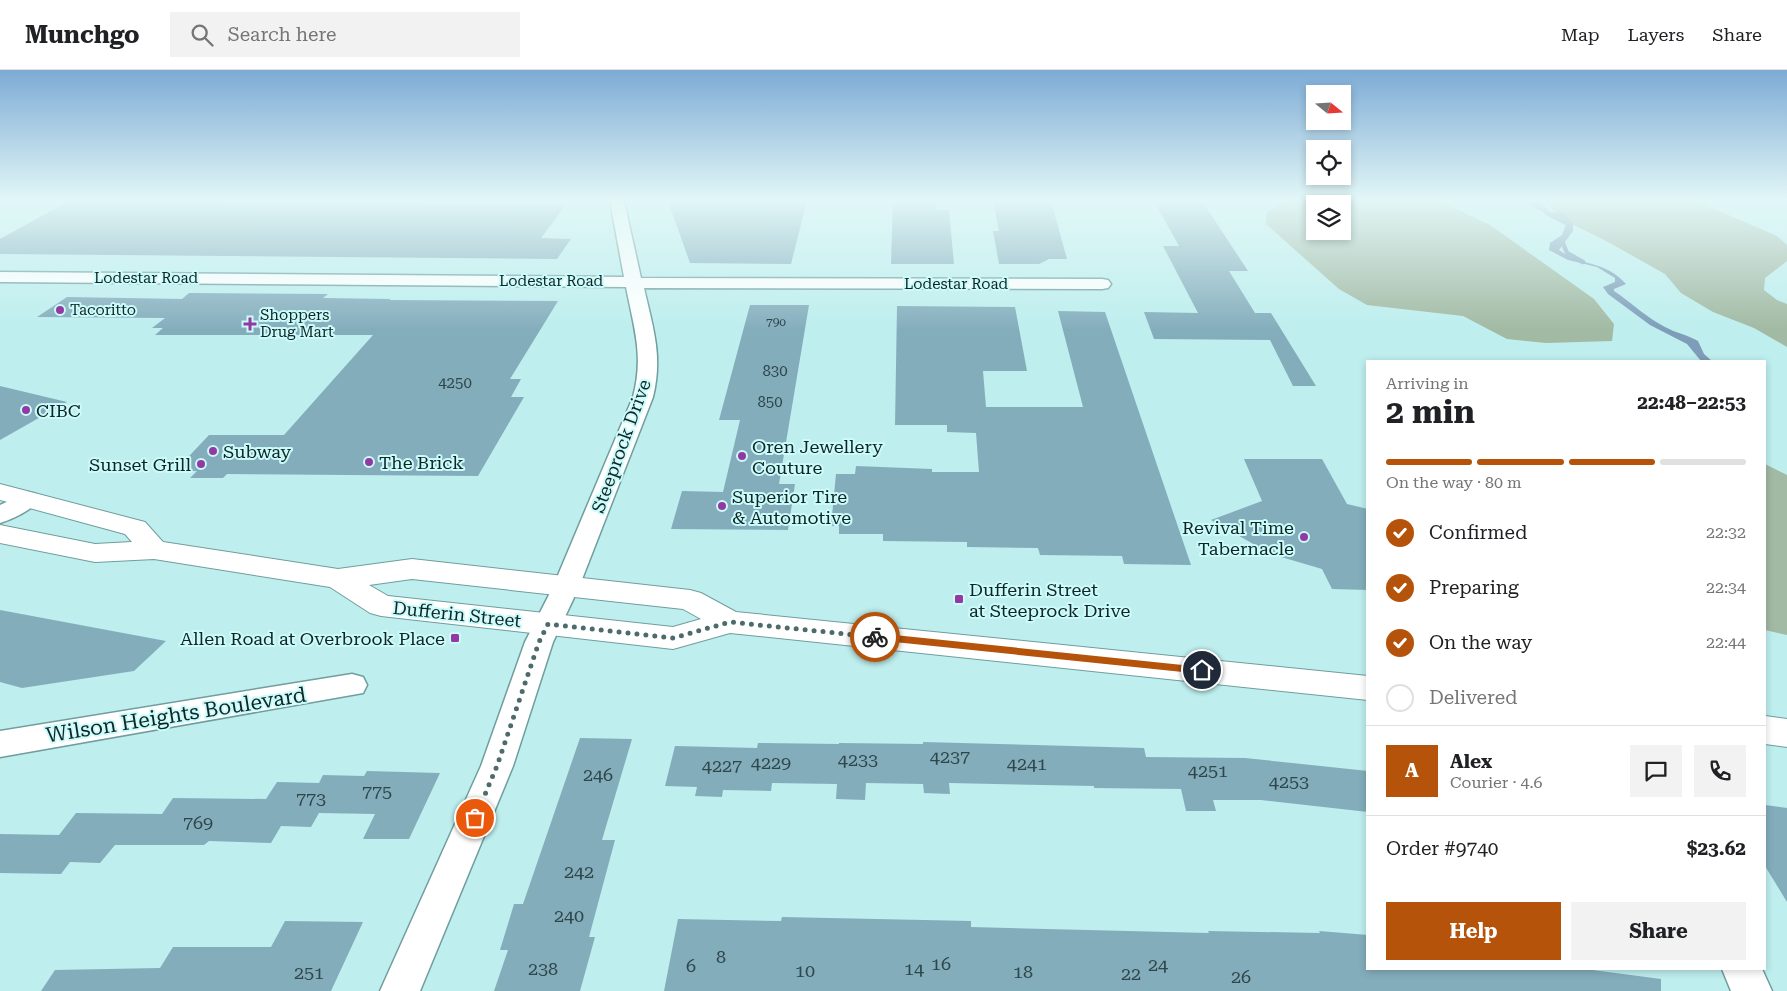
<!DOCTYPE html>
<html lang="en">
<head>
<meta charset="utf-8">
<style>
  body { margin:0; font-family:"Roboto Serif",serif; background:#f2f2f2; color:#202124; height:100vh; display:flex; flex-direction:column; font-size:19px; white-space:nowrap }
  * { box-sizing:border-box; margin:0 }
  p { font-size:16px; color:#757577 }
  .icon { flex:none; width:28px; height:28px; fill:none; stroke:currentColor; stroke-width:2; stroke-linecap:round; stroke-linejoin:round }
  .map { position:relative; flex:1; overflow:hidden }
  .panel { position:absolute; left:1366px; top:290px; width:400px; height:610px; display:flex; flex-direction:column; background:#fff; border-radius:0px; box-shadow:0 2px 8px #0003 }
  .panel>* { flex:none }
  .needle { width:32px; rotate:108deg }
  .controls { position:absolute; left:1306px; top:15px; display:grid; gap:10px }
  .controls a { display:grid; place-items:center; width:45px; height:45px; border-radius:0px; background:#fff; box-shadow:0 2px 8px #0003; font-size:25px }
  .pin { position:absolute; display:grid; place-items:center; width:42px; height:42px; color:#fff; margin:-21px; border:2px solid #fff; border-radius:50%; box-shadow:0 1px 5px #0007 }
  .courier { position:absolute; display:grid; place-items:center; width:50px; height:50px; margin:-25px; border:4px solid #b45309; border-radius:50%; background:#fff; color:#222; box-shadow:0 1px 6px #0007 }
  .summary em { font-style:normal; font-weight:700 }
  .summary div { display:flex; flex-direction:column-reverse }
  .summary { display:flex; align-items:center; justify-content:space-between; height:85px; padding:0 20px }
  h1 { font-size:32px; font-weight:700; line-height:38px }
  .bar { display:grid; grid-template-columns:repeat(4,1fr); gap:8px 5px; align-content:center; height:60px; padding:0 20px }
  .bar i { height:6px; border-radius:4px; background:#e0e0e0 }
  .bar .on { background:#b45309 }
  .bar p { grid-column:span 4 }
  .line { display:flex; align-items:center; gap:12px; padding:0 20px; border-top:1px solid #e0e0e0 }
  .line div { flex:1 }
  .round { display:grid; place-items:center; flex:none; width:52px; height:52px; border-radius:0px; background:#f2f2f2 }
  ol { padding:0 20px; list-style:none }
  li { display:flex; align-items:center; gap:15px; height:55px }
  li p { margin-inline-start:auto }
  li .icon { padding:5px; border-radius:50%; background:#b45309; color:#fff; stroke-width:4 }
  li:last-child { color:#757577 }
  li i { width:28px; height:28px; border:2px solid #e0e0e0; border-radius:50% }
  .action { display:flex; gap:10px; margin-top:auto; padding:10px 20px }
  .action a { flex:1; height:58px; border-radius:0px; background:#b45309; color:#fff; font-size:20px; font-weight:700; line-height:58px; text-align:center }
  .action a+a { background:#f2f2f2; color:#202124 }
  header { display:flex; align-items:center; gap:30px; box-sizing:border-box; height:70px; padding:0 25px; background:#fff; border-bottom:1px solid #e0e0e0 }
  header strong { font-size:24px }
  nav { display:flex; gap:28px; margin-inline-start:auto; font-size:18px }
  .search { width:350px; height:45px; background:#f2f2f2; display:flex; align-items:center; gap:12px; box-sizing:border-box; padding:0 18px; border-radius:0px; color:#757577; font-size:19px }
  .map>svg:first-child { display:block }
  .green { fill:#a2b9a3; fill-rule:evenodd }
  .water { fill:#7e9db9 }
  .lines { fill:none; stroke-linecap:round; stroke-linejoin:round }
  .stream { stroke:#7e9db9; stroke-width:4.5 }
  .building { fill:#84adbc }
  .minor-casing { stroke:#709d9e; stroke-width:3 }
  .major-casing { stroke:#709d9e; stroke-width:2 }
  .minor { fill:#fff; fill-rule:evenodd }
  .major { fill:#fff; fill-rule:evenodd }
  .route { fill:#b45309 }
  .done { stroke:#4e6b6b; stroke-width:5; stroke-dasharray:0 9 }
  .poi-dot { fill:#9339a4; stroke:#cbfbfb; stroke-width:2 }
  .labels { text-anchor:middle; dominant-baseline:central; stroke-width:4; stroke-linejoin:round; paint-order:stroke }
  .far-number-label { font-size:12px; fill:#2e474b }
  .far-street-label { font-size:15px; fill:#122525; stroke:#cbfbfb }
  .far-poi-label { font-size:15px; fill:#122525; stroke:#cbfbfb; text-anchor:start }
  .number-label { font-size:15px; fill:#2e474b }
  .poi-label { font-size:18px; fill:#122525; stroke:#cbfbfb; text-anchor:start }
  .street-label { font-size:18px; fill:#122525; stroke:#cbfbfb }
  .near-number-label { font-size:18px; fill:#2e474b }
  .near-street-label { font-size:21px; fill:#122525; stroke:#cbfbfb }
</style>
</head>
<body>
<header>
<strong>Munchgo</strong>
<div class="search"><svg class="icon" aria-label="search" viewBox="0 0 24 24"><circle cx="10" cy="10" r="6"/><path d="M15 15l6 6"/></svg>Search here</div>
<nav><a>Map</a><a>Layers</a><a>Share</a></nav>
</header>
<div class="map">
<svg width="1787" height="921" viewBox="0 0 1787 921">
  <rect width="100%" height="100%" fill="#beeeee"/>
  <path class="green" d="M1291 131H1440L1490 155 1594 229 1614 254 1612 271 1546 273 1507 269 1463 246 1367 235 1339 219 1266 154 1267 142 1282 133ZM1315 134H1342V161H1315Z
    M1544 131H1696L1777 166 1787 175V191L1765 208 1764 220 1777 230 1787 234V277L1754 258 1713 242 1681 223 1665 204 1608 172 1562 149Z
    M1765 394 1787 405V565L1765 560Z"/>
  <path class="water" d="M1530 131H1537V134L1544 141 1564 144 1573 153V161L1559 180C1581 197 1605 190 1626 214L1614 219V221C1632 233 1647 248 1665 257 1676 263 1688 265 1698 271L1704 284 1712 291H1701L1687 274 1650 255 1608 224 1603 217 1615 212V208L1597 197 1568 190 1549 180 1550 173 1562 165 1566 155 1557 147 1532 137Z"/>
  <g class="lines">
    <path class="stream" d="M1537 131 1547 143 1568 154
      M1564 166 1562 171 1567 183 1583 192"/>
  </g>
  <path class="building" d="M69 131 565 136 541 168 571 169 557 189 0 184V169Z
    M668 131H807L791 194 690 193Z
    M893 131H936L937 140H949L954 194H891Z
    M993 131H1051L1067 189H1049L1039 194H999L993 161H999Z
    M1154 131H1202L1248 201H1229L1255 243H1271L1316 316H1293L1270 270 1154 269 1144 242 1198 243 1163 176H1179Z
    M189 223 328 224 323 228 391 229 389 230 558 231 510 309H521L511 327H524L478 406 227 404 223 408H190L197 401H175L209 365H284L373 265H155L163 258H152L165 248 37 247 67 227 182 229Z
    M750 235H809L779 414H795L788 460 671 459 682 421 723 422 740 350H719Z
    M897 236 1015 237 1027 301H983L986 337H1083L1058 241 1105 242 1191 495 1124 494 1122 486 1040 485 1038 478 967 477V472L883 471V464H839V456H831L836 404H855L856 396 932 399V402H979L976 363 947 362V355H895Z
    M0 316 67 332 0 370Z
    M1244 389H1322L1347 434 1368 439V520L1332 519 1322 499 1271 484 1211 450 1262 431Z
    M0 540 166 571 134 601 22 618 0 612Z
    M580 668 632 669 602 770H615L589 867H595L580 921H494L508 880H500L514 834H523Z
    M923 672 1144 678 1146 687 1245 688 1368 701V742L1261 730H1213L1216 741H1186L1181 719 1094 718V716L949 713 950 724 924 723 923 714 866 713 865 730 836 729 837 714 772 713 771 721 723 720 722 727 695 726 697 717 665 716 675 676 757 678 758 673 839 674V673L923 674Z
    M367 701 440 703 409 769H363L375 744 319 743 311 757 281 756 271 773 209 771 204 775H115L100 793 70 792 61 804 0 803V764L59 765 76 743 162 744 173 728 266 729 277 712 319 713 323 705 364 706Z
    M1765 735 1787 738V832L1765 796Z
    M782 847 971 851V857L1209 863 1208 861 1320 863 1319 861 1368 865V899H1585L1661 909V921H664L678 849 781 851Z
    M285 851 363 852 331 921H41L55 900 160 898 173 877H271Z"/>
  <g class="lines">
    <g class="minor-casing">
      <path id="minor" d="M610 131H624L641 208 1102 209 1108 210 1111 214 1108 218 1102 219 644 218C653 258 663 286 653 327L579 517 553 572 513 696 420 921H380L481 696 525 572 553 517 633 327C644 286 634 258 626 217L0 212V202L624 207Z
        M28 422 36 424 40 429C32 440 13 449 0 453V435Z
        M352 604 363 607 367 615 363 623 0 687V661Z
        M1722 899H1762L1772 921H1731Z"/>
    </g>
    <g class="major-casing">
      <path id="major" d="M0 414 145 452 163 472 338 499 412 489 690 520 701 523 736 542 1368 606V630L730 563 673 579 381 546 370 543 330 517 154 489 95 492 0 473V455L95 474 132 472 125 464 0 430ZM412 509 683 539 701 549 673 557 388 526 369 515Z
        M1765 646 1787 649V677L1765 674Z"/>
    </g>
    <use href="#minor" class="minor"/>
    <use href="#major" class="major"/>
  </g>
  <linearGradient id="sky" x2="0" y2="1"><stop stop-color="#7dabd5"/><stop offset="0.5" stop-color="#e2f7f7"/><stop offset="1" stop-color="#e2f7f7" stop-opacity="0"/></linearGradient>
  <rect width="1787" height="260" fill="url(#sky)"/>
  <path class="route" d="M875 563 1202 597 1207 600 1202 604 875 570 871 567Z"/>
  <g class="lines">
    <path class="done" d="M475 748 497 696 539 572 548 554 673 568 730 552 875 567"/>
  </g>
  <g class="poi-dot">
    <circle cx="60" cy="240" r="5"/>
    <path d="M247.5 246.5h5v5h5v5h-5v5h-5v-5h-5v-5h5z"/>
    <circle cx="26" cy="340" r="5"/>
    <circle cx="213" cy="381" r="5"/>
    <circle cx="742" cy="386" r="5"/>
    <circle cx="369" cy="392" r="5"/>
    <circle cx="201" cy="394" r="5"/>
    <circle cx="722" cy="436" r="5"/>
    <circle cx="1304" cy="467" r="5"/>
    <rect x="954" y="524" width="10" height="10" rx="2.5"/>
    <rect x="450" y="563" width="10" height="10" rx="2.5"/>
  </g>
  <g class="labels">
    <g class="far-number-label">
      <text x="776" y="252">790</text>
    </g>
    <g class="far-street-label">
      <text x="146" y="208">Lodestar Road</text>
      <text x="551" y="211">Lodestar Road</text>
      <text x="956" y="214">Lodestar Road</text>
    </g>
    <g class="far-poi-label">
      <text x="70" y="240">Tacoritto</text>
      <text x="260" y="245">Shoppers<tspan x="260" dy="17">Drug Mart</tspan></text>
    </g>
    <g class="number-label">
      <text x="775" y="301">830</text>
      <text x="455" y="313">4250</text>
      <text x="770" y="332">850</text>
    </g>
    <g class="poi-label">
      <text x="36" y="340">CIBC</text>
      <text x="752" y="376">Oren Jewellery<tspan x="752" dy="21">Couture</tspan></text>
      <text x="223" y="381">Subway</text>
      <text x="379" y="392">The Brick</text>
      <text x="191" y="394" text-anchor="end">Sunset Grill</text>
      <text x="732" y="426">Superior Tire<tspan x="732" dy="21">&amp; Automotive</tspan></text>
      <text x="1294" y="457" text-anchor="end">Revival Time<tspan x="1294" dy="21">Tabernacle</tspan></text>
      <text x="969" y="519">Dufferin Street<tspan x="969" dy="21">at Steeprock Drive</tspan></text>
      <text x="445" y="568" text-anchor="end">Allen Road at Overbrook Place</text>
    </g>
    <g class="street-label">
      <text transform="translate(621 376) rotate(-70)">Steeprock Drive</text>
      <text transform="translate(457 544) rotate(6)">Dufferin Street</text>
    </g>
    <g class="near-number-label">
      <text x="950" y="686">4237</text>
      <text x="858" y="689">4233</text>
      <text x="771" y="692">4229</text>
      <text x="1027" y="693">4241</text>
      <text x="722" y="695">4227</text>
      <text x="1208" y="700">4251</text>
      <text x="598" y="704">246</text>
      <text x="1289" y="711">4253</text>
      <text x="377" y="721">775</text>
      <text x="311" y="728">773</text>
      <text x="198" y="752">769</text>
      <text x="579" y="801">242</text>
      <text x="569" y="845">240</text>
      <text x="721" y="886">8</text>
      <text x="941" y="893">16</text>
      <text x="1158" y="894">24</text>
      <text x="691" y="895">6</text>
      <text x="543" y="898">238</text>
      <text x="914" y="898">14</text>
      <text x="805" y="900">10</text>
      <text x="1023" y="901">18</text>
      <text x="309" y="902">251</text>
      <text x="1131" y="903">22</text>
      <text x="1241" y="906">26</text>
    </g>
    <g class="near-street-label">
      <text transform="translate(176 645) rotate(-9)">Wilson Heights Boulevard</text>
    </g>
  </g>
</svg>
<div class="controls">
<a><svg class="needle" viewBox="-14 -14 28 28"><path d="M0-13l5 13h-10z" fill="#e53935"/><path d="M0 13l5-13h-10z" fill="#757577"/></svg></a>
<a><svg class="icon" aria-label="locate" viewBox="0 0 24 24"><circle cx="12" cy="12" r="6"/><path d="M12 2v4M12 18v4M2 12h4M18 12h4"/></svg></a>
<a><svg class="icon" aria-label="layers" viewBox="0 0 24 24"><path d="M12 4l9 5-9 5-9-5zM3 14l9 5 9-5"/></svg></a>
</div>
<div class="pin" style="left:475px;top:748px;background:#ea580c"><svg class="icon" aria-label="bag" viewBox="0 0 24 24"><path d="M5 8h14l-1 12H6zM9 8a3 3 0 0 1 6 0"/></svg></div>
<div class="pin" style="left:1202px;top:600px;background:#1f2937"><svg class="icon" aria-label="home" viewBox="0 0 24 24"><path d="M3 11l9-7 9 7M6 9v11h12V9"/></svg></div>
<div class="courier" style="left:875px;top:567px"><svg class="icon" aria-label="bike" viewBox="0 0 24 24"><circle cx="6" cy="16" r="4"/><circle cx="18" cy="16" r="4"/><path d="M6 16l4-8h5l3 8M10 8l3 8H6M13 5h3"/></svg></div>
<section class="panel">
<div class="summary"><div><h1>2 min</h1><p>Arriving in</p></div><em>22:48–22:53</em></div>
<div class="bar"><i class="on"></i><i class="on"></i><i class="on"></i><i></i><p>On the way · 80 m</p></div>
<ol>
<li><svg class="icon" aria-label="check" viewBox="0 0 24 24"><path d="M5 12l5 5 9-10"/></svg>Confirmed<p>22:32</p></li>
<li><svg class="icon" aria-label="check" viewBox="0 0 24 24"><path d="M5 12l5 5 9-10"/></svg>Preparing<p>22:34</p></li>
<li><svg class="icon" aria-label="check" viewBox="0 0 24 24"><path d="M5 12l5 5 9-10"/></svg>On the way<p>22:44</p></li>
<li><i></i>Delivered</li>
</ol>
<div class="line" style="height:90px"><b class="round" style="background:#b45309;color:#fff">A</b><div><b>Alex</b><p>Courier · 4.6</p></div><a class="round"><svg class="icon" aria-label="chat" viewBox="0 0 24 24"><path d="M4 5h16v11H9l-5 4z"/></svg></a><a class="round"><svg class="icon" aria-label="phone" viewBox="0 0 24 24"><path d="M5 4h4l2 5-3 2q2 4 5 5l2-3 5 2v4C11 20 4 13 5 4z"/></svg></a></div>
<div class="line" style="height:65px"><div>Order #9740</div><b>$23.62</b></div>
<div class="action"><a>Help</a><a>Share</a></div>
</section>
</div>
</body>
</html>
